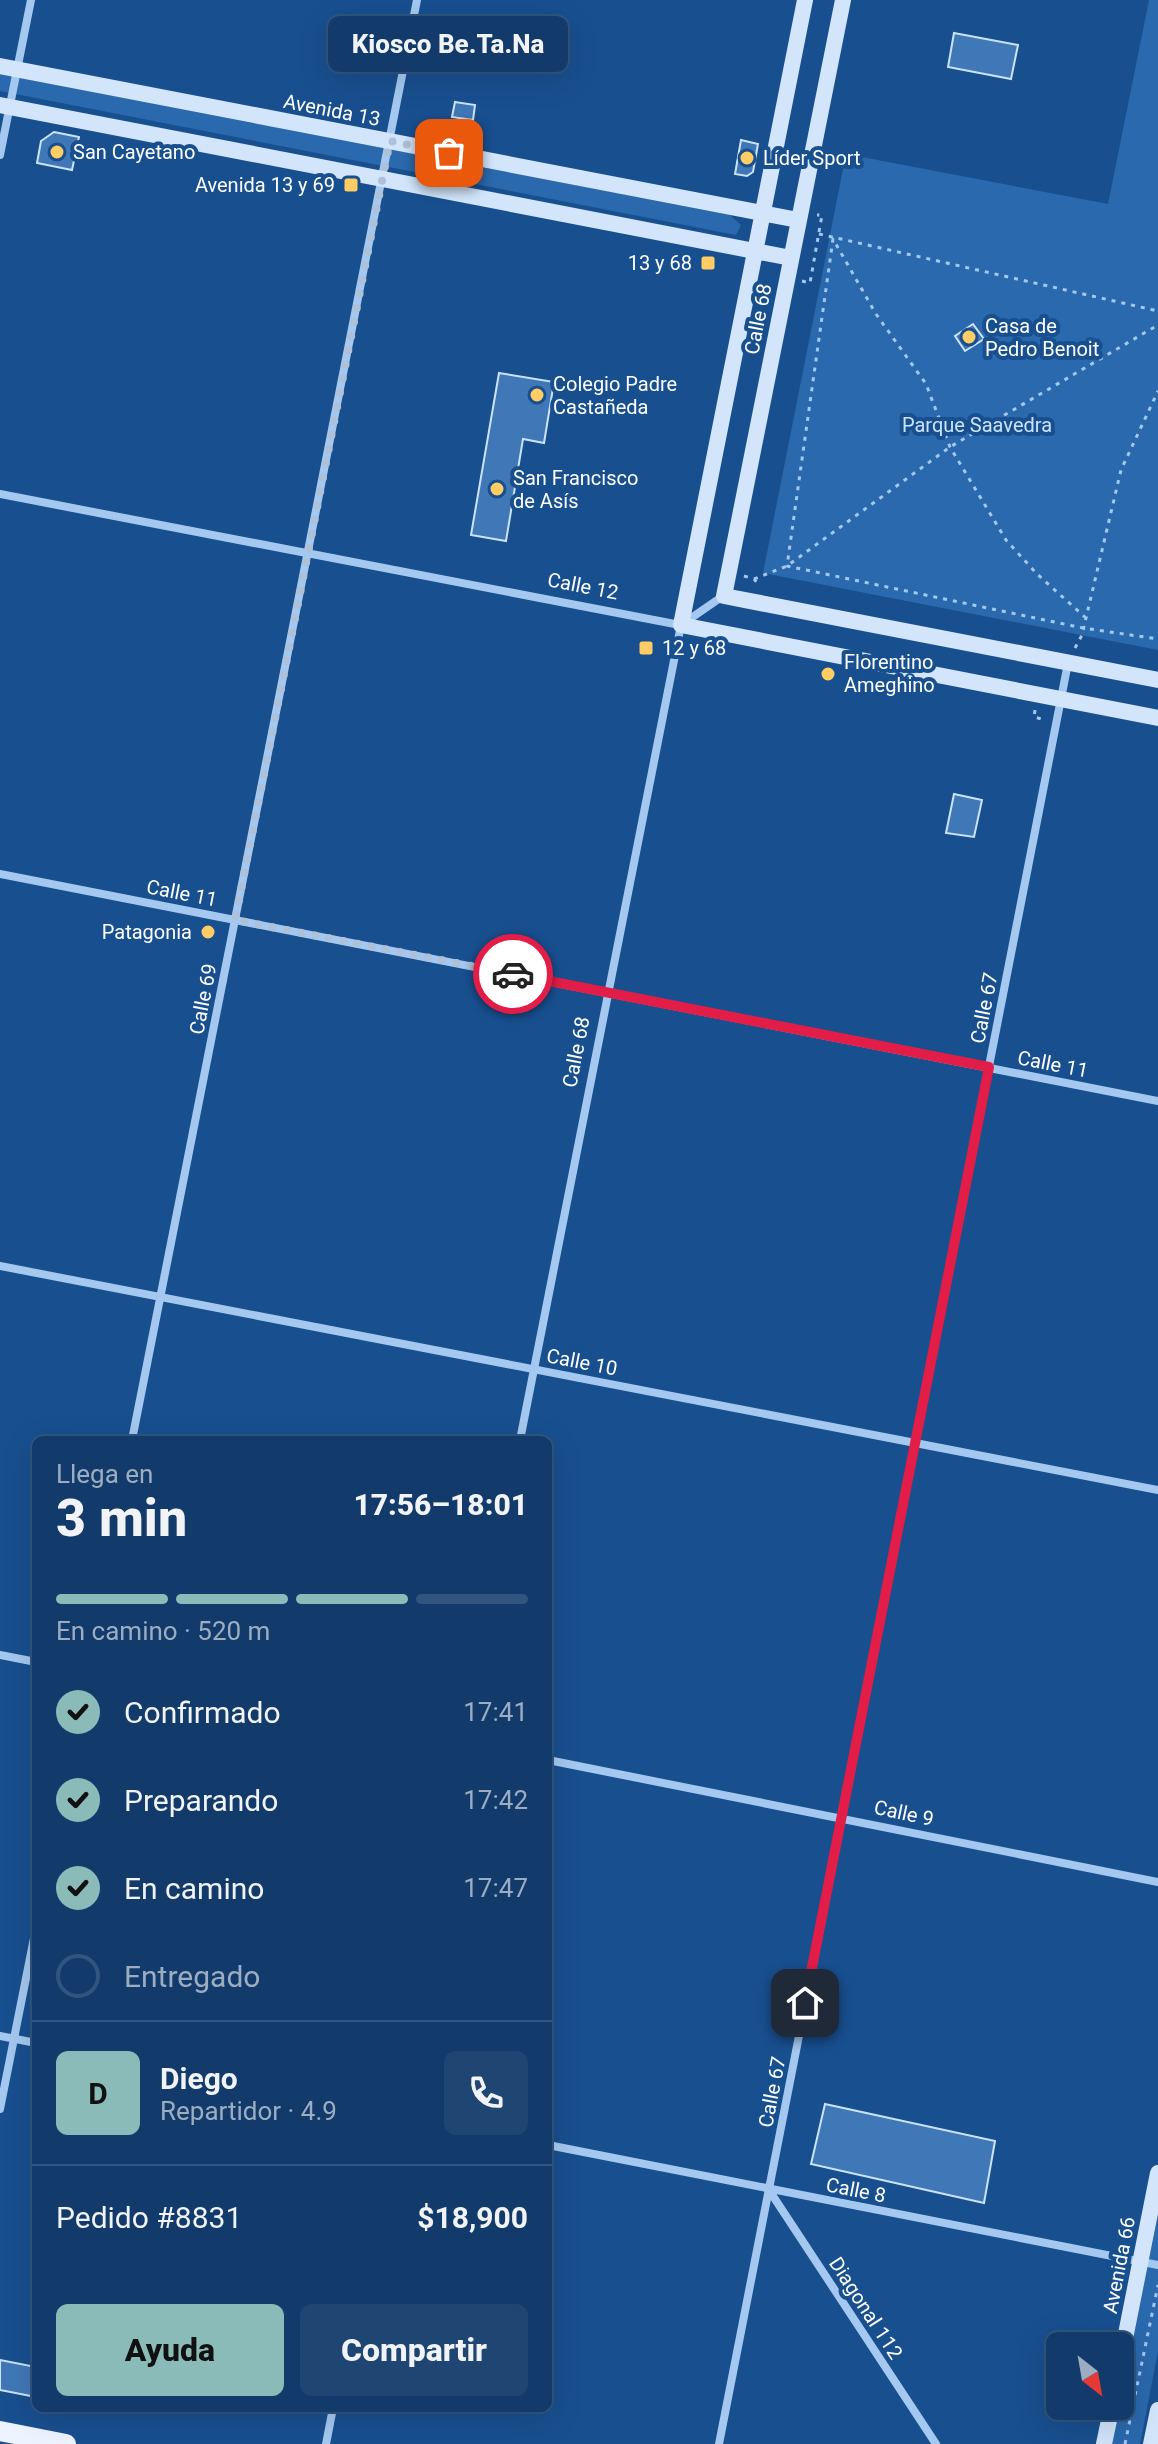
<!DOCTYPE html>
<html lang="es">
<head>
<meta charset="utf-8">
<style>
  body { margin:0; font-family:Roboto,sans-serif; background:#1f4673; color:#f1f3f6; height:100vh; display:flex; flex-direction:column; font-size:30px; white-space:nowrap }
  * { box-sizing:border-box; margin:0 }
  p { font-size:26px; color:#9cadc1 }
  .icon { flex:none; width:44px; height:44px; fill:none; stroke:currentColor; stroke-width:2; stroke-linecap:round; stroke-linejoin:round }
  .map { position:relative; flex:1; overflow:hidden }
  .drawer { position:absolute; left:32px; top:1436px; width:520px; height:976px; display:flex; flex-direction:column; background:#123b6b; border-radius:12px; box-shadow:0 8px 32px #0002,0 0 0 2px #31557e }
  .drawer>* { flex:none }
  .needle { width:52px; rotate:149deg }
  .controls { position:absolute; left:1046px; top:2332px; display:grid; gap:16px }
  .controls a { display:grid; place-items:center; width:88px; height:88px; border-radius:12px; background:#123b6b; box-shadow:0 8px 32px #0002,0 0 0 2px #31557e; font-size:40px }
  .pin { position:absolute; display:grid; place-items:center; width:68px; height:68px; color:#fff; margin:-34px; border-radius:16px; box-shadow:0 4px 12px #0006 }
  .courier { position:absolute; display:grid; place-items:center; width:80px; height:80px; margin:-40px; border:6px solid #e11d48; border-radius:50%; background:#fff; color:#222; box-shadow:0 2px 10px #0007 }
  .bubble { position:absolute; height:56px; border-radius:12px; background:#123b6b; box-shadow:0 8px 32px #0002,0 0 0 2px #31557e; font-size:26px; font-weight:800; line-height:56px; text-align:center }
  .overview em { font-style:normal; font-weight:800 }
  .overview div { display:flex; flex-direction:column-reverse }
  .overview { display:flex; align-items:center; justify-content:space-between; height:136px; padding:0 24px }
  h1 { font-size:52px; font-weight:800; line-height:60px }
  .bar { display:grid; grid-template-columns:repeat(4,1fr); gap:12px 8px; align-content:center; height:96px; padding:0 24px }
  .bar i { height:10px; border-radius:6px; background:#31557e }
  .bar .active { background:#8bbbb9 }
  .bar p { grid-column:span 4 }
  .line { display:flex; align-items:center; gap:20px; padding:0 24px; border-top:2px solid #31557e }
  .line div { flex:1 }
  .round { display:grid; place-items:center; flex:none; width:84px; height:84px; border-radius:12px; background:#1f4673 }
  ol { padding:0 24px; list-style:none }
  li { display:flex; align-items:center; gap:24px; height:88px }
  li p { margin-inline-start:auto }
  li .icon { padding:8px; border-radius:50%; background:#8bbbb9; color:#111; stroke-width:4 }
  li:last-child { color:#9cadc1 }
  li i { width:44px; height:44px; border:4px solid #31557e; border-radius:50% }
  .cta { display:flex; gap:16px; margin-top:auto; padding:16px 24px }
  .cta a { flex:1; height:92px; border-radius:12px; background:#8bbbb9; color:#111; font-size:32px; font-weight:800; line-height:92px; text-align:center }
  .cta a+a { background:#1f4673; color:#f1f3f6 }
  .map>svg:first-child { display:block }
  .green { fill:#2a69ad }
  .building { fill:#4078b7; stroke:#cbe2fb; stroke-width:2 }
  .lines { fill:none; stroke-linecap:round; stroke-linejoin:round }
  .path { stroke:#a4c8ef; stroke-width:3; stroke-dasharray:4 6; stroke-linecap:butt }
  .street { stroke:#a4c8ef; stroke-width:8 }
  .secondary { stroke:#d2e5fb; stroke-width:16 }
  .primary { stroke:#edf4ff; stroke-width:20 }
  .done { stroke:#aec1d8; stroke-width:8; stroke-dasharray:0 14.4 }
  .route { stroke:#e11d48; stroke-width:10 }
  .poi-dot { fill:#ffcd63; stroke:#184f8f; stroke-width:3 }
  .labels { text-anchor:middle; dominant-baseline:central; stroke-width:8; stroke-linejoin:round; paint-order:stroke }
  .street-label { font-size:20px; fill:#fff; stroke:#184f8f }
  .poi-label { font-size:20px; fill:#fff; stroke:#184f8f; text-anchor:start }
  .park-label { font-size:20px; fill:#cbe2fb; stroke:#184f8f }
</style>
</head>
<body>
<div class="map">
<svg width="1158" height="2444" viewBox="0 0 1158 2444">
  <rect width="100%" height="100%" fill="#184f8f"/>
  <path class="green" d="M1149 0H1158V650L763 573 846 154 1108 204Z
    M0 74 730 215 741 225 736 235 0 91Z
    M1158 2215V2351L1140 2444H1112Z"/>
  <path class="building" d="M954 33 1018 45 1011 79 948 67Z
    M455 102 475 105 473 120 452 117Z
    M54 132 79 137 72 170 37 163 41 141Z
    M741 140 758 144 753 172 747 176 735 174Z
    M973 324 984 339 965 351 955 336Z
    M499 373 554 382 544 443 523 439 506 541 471 535Z
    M954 794 982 800 974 837 946 833Z
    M825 2104 995 2141 984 2203 811 2164Z
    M0 2360 36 2367V2397L0 2390Z"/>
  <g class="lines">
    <path class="path" d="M819 234 1158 311
      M802 281 810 283 822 215H817
      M744 576 754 579 760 586
      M754 579 787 566 950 447 1158 325
      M1086 618 1037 574 1006 540 950 447 926 384 876 314 833 239 787 566 1083 628 1158 639
      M1075 648 1082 635 1121 470 1158 391
      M1035 710 1034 717 1046 720
      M1125 2444 1158 2285"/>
    <path class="street" d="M0 155 31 0
      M0 494 680 625
      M0 874 1158 1101
      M0 1266 1158 1490
      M132 1440 417 0
      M520 1440 681 625 723 596
      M0 1655 36 1662
      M548 1760 1158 1882
      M0 2036 36 2043
      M0 2109 36 1928
      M548 2145 1158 2265
      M769 2190 936 2444
      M326 2444 333 2408
      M719 2444 1068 663"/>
    <path class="secondary" d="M805 0 681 625 1158 718
      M843 0 724 596 1158 680
      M0 66 798 220
      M0 105 791 258
      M1120 2364 1158 2173
      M1104 2444 1112 2406
      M1151 2444 1158 2410"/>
    <path class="primary" d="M0 2431 66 2444"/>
  </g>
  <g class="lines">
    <path class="done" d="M449 153 390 141 235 920 513 974"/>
    <path class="route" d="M513 974 989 1067 805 2003"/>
  </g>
  <g class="poi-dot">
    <circle cx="57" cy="152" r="8"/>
    <circle cx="747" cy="158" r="8"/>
    <rect x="343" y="177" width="16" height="16" rx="4"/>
    <rect x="700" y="255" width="16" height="16" rx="4"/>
    <circle cx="969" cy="337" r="8"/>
    <circle cx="537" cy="395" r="8"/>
    <circle cx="497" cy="489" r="8"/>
    <rect x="638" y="640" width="16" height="16" rx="4"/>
    <circle cx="828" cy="674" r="8"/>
    <circle cx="208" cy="932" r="8"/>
  </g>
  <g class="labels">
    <g class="street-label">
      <text transform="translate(332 110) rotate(11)">Avenida 13</text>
      <text transform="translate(758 319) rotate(-79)">Calle 68</text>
      <text transform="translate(583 586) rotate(11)">Calle 12</text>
      <text transform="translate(182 893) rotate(11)">Calle 11</text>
      <text transform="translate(203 999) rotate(-79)">Calle 69</text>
      <text transform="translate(984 1008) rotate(-79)">Calle 67</text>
      <text transform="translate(576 1052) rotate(-79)">Calle 68</text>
      <text transform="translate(1053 1064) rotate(11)">Calle 11</text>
      <text transform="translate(582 1362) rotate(11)">Calle 10</text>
      <text transform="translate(904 1813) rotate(12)">Calle 9</text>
      <text transform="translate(772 2092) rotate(-79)">Calle 67</text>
      <text transform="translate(856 2190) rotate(11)">Calle 8</text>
      <text transform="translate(1119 2265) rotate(-79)">Avenida 66</text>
      <text transform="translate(866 2308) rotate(57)">Diagonal 112</text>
    </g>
    <g class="poi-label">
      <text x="73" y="152">San Cayetano</text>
      <text x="763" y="158">Líder Sport</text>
      <text x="335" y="185" text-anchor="end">Avenida 13 y 69</text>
      <text x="692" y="263" text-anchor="end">13 y 68</text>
      <text x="985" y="326">Casa de<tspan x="985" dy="23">Pedro Benoit</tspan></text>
      <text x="553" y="384">Colegio Padre<tspan x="553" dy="23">Castañeda</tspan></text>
      <text x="513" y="478">San Francisco<tspan x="513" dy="23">de Asís</tspan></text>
      <text x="662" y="648">12 y 68</text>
      <text x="844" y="662">Florentino<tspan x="844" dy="23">Ameghino</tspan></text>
      <text x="192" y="932" text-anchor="end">Patagonia</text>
    </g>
    <g class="park-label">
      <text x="977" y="425">Parque Saavedra</text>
    </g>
  </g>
</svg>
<div class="controls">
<a><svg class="needle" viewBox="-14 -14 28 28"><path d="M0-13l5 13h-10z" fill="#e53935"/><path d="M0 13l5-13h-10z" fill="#9cadc1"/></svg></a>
</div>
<div class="pin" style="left:449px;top:153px;background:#ea580c"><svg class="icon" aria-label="bag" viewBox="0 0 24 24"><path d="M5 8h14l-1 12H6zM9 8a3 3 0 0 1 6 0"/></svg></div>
<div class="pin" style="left:805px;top:2003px;background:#1f2937"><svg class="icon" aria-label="home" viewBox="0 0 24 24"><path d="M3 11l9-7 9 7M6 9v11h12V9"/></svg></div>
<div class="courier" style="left:513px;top:974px"><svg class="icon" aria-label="car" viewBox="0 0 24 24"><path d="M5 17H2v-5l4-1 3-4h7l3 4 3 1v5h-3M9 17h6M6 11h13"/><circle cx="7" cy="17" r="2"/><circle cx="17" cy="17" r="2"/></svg></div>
<div class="bubble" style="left:328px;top:16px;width:240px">Kiosco Be.Ta.Na</div>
<section class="drawer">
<div class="overview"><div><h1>3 min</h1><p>Llega en</p></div><em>17:56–18:01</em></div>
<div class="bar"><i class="active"></i><i class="active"></i><i class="active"></i><i></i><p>En camino · 520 m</p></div>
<ol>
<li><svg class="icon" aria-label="check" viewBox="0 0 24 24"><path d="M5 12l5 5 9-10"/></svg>Confirmado<p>17:41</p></li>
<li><svg class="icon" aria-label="check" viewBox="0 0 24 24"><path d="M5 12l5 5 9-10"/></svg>Preparando<p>17:42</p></li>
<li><svg class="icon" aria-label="check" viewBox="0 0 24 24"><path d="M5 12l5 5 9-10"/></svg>En camino<p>17:47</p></li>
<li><i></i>Entregado</li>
</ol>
<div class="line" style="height:144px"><b class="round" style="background:#8bbbb9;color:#111">D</b><div><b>Diego</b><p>Repartidor · 4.9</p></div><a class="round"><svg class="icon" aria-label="phone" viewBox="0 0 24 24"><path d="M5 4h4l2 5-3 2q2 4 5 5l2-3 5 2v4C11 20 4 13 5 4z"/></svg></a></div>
<div class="line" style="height:104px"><div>Pedido #8831</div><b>$18,900</b></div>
<div class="cta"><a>Ayuda</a><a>Compartir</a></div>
</section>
</div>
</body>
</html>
